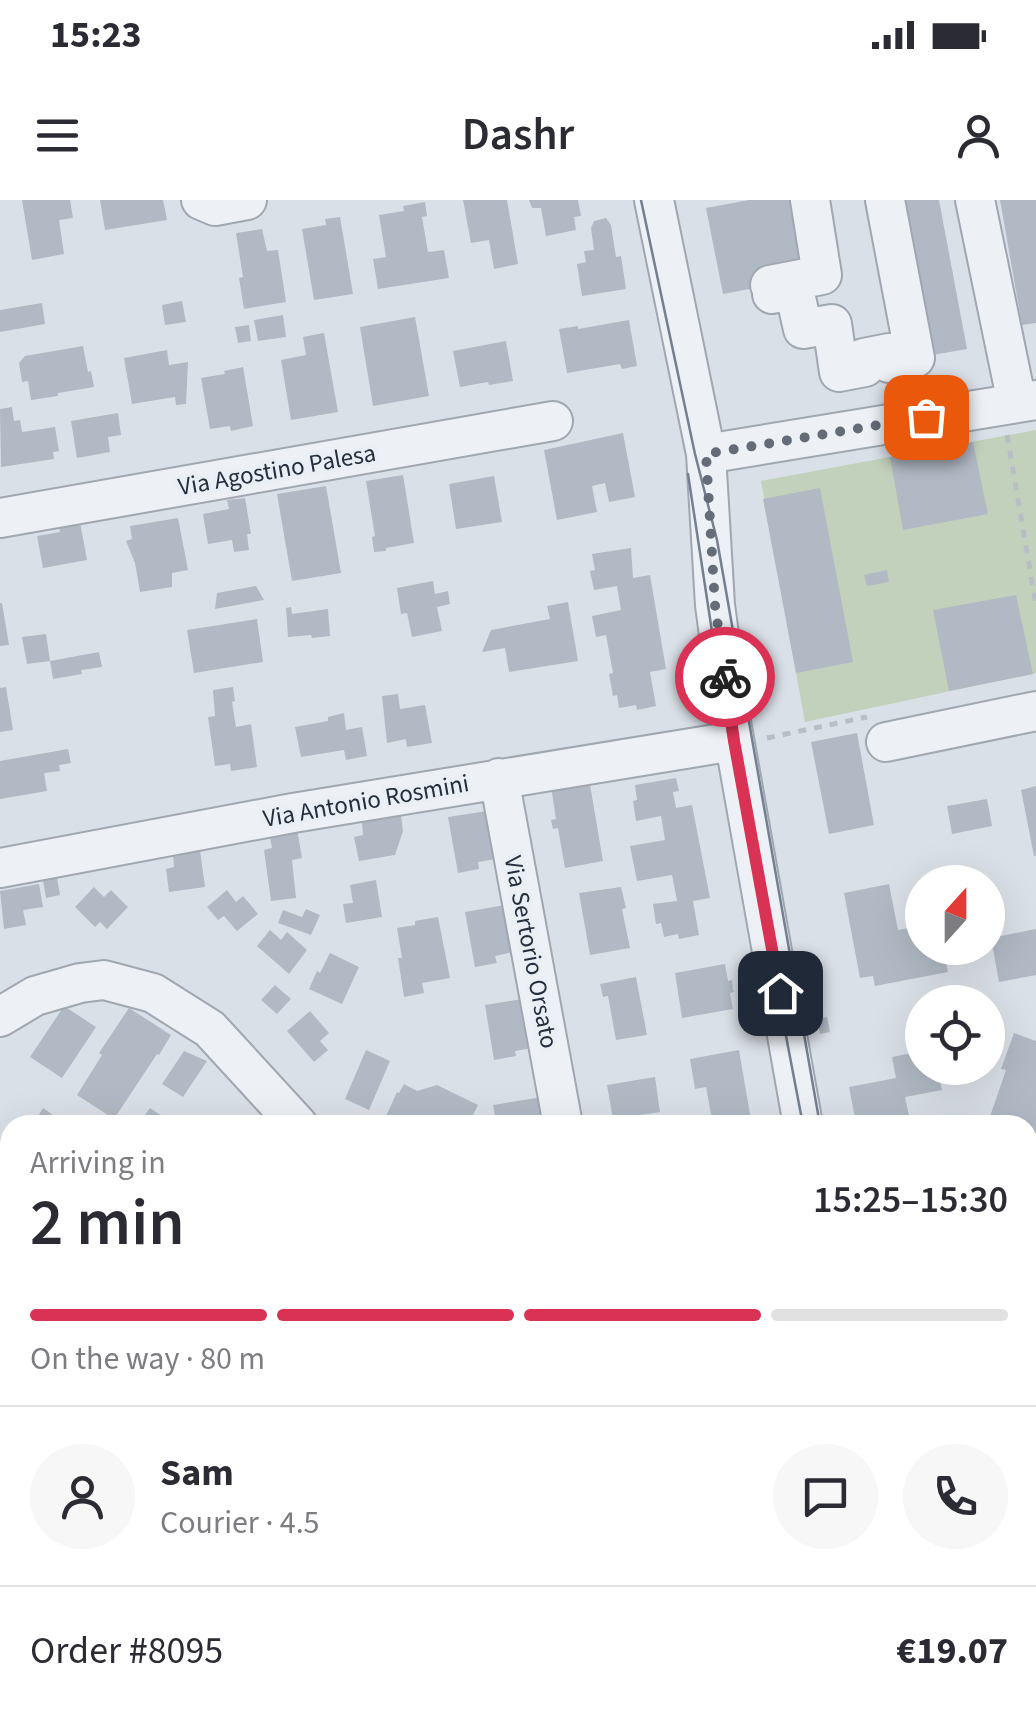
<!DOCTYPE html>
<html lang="en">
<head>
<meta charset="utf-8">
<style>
  body { margin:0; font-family:"Source Sans 3",sans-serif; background:#f7f7f7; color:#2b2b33; height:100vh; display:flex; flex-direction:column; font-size:38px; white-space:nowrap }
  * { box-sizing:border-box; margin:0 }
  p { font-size:32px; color:#7c7c81 }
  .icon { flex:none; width:55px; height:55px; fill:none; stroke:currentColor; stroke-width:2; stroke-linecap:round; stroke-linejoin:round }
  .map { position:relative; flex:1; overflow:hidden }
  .details { position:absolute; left:0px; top:915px; width:1038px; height:622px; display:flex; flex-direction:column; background:#fff; border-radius:30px 30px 0 0; box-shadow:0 10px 40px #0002 }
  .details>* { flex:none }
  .needle { width:65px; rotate:21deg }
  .buttons { position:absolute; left:905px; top:665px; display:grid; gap:20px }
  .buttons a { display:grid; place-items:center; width:100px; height:100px; border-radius:50%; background:#fff; box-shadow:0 10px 40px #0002; font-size:50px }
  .pin { position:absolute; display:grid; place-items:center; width:85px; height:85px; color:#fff; margin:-42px; border-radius:20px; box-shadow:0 5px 15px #0006 }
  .courier { position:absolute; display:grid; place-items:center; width:100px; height:100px; margin:-50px; border:8px solid #d93255; border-radius:50%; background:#fff; color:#222; box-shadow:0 2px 12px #0007 }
  .summary em { font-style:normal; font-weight:600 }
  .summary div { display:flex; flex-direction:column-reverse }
  .summary { display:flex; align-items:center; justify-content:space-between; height:170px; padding:0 30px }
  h1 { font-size:65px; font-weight:600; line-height:75px }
  .bar { display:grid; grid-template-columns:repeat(4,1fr); gap:15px 10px; align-content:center; height:120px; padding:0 30px }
  .bar i { height:12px; border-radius:8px; background:#e1e1e2 }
  .bar .selected { background:#d93255 }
  .bar p { grid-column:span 4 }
  .line { display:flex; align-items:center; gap:25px; padding:0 30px; border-top:2px solid #e1e1e2 }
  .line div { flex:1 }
  .round { display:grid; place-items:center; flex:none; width:105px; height:105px; border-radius:52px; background:#f7f7f7 }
  .status { display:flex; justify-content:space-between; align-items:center; height:70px; padding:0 50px; background:#fff; direction:ltr }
  .status svg { height:28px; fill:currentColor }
  header { display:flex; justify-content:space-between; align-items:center; height:130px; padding:0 30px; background:#fff; font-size:45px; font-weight:600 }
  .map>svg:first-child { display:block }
  .green { fill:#c2d1bb }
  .building { fill:#b1b9c4 }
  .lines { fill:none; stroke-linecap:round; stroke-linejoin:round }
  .minor-casing { stroke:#a0a7b1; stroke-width:42 }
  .path { stroke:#b9bec5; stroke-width:5; stroke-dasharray:8 8; stroke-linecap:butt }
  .minor { stroke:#edf0f5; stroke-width:38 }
  .tram { stroke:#738091; stroke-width:2.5 }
  .done { stroke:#646c78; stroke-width:10; stroke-dasharray:0 18 }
  .route { stroke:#d93255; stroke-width:12 }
  .labels { text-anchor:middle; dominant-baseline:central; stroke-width:8; stroke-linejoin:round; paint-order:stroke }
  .street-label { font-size:25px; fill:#242e3d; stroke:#e9eff4 }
</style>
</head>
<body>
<div class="status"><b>15:23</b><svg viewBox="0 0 49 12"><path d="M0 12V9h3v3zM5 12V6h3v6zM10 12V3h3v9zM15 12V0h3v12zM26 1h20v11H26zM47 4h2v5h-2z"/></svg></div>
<header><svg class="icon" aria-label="menu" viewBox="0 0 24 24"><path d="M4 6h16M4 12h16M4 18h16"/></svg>Dashr<svg class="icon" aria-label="person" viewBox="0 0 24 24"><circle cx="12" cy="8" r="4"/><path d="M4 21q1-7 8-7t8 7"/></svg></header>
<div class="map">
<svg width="1036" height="1536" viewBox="0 0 1036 1536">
  <rect width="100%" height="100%" fill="#dae0e7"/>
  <path class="green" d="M1036 230V473L805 522 761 281Z
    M1028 1526 1033 1530 1029 1536H824L822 1528Z"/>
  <path class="building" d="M22 0H70L73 18 59 20 64 54 32 60Z
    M100 0H163L167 20 105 30Z
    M463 0H507L518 64 494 69 489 40 471 43Z
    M529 0H578L581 16 574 17 576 30 546 36 541 8H532Z
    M749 0H810L822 75 723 94 706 8Z
    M885 0H939L967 149 915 158Z
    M1000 0H1036V123L1022 125Z
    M425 2 427 16 422 17 428 52 444 50 449 78 378 89 373 59 386 57 379 15 404 11 403 6Z
    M340 17 353 94 314 100 302 29 326 25 325 19Z
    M606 18 611 25 616 57 621 56 626 89 582 96 577 64 586 62 584 51 594 50 591 28 594 21Z
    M262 29 267 51 278 50 286 102 244 109 239 78 243 77 236 33Z
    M182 101 186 122 165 125 162 105Z
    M42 103 45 124 0 132V110Z
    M283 115 286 137 258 141 254 120Z
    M415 117 429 196 373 206 360 127Z
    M629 120 637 166 622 169 620 164 567 173 559 129 578 126V129Z
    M249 125 251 141 238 143 235 127Z
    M324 133 338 212 291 220 281 160 306 155 303 137Z
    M506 141 513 181 489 185 488 182 460 187 453 151Z
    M83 146 88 172 91 171 94 187 58 193V196L31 200 28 181 22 182 19 163 25 156Z
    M167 150 169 165 188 162 186 204 176 205 175 197 132 204 124 158Z
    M243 167 253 226 231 231 230 226 210 229 201 178 225 174 224 171Z
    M12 207 14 221 20 220 22 232 55 227 59 251 53 252 54 259 1 267 0 209Z
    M118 213 121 235 108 237 110 252 77 258 71 221Z
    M623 233 635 297 609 302 605 283 592 286 597 312 557 320 544 250Z
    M973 242 988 314 903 330 890 257Z
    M403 275 414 343 386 348V351L374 352 372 337 375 336 366 281Z
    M494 276 502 322 456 329 449 284Z
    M326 286 341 373 292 381 277 294Z
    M820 288 853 462 796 473 763 299Z
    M245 298 251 334H247L249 350 234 352 232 340 208 344 203 314 229 309 227 300Z
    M178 318 188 370 172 373V387L140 392 135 363 126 341 132 339 130 326Z
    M80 322 87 360 43 368 37 336 60 332 59 326Z
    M631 348 633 378 650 375 666 469 650 472 656 506 637 510 636 505 619 508 617 495 613 496 609 474 613 473 606 435 596 437 592 416 621 410 617 386 594 390 590 371 595 370 592 354Z
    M887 370 889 382 867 386 864 375Z
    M433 381 435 394 448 391 450 404 437 407 442 431 412 437 407 413 401 414 397 388Z
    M256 386 264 400 215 409 217 393Z
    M1016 395 1033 474 949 491 933 410Z
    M568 402 578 461 509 472 505 448 482 452 491 430 550 419 547 406Z
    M0 403H2L9 445 0 446Z
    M291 407 292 414 328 409 330 436 312 438 311 435 288 437 286 408Z
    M257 419 263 462 194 473 187 430Z
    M46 434 50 461 99 452 102 467 81 470 82 474 53 479 50 461 27 464 22 437Z
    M6 487 13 530 0 532V488Z
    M233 487 235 501 232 502 236 527 251 524 257 567 231 571 230 564 215 566 208 517 215 516 213 490Z
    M398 494 400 509 425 505 432 543 407 547 406 539 387 543 382 496Z
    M344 513 346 530 362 527 367 556 346 560 344 550 301 557 295 527 328 521V517Z
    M857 533 874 625 829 634 811 542Z
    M68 549 71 563 59 565 60 571 44 573 47 591 0 599V561Z
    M588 573 603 661 565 668 558 628 553 629 551 620 556 619 550 580Z
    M676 578 679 591 673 592 676 608 692 605 710 698 693 701 699 735 679 739 678 734 664 737 661 723 656 724 653 704 677 701 672 675 637 681 630 646 665 640 661 616 636 621 633 601 637 600 635 585Z
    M1036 586V656H1034L1021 590Z
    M987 599 992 626 952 634 947 606Z
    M487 611 496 659 478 662 479 669 458 673 448 617Z
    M401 616 403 631 395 655 359 661 354 637 363 635 362 622Z
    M296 623 302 658 292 660 296 698 271 701 264 650 272 648 268 628Z
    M199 643 205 687 169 692 166 669 174 667 173 655 189 653 188 645Z
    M57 678 60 695 46 698 43 681Z
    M376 680 382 717 346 723 343 704 353 703 350 685Z
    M39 684 43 707 23 710 26 725 4 729 0 691Z
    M889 684 898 730 916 727 917 733 922 732V748H943L948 772 875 786 873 776 860 778 844 693Z
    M94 687 104 697 111 690 128 707 107 729 100 722 95 727 75 707Z
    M621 687 626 708 622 709 630 748 590 755 579 693Z
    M227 690 236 702 243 696 258 714 237 731 224 716 218 720 207 707Z
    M505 705 513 752 495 756 497 763 475 767 465 712Z
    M306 709 320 715 311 735 278 723 283 710 302 717Z
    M438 717 450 778 422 783 424 793 404 797 398 758H402L397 728 415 725V721Z
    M1036 729V775L999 782 991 738Z
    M270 730 281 740 287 732 307 750 289 774 257 746Z
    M330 753 359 767 342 804 309 789 317 771 320 773Z
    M725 764 728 781 732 780 733 789 734 792 730 793 733 809 682 818 675 773Z
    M636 777 647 835 616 840 608 796 603 797 600 784Z
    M275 785 291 799 277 814 261 800Z
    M523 799 532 848 515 851 516 856 494 860 485 805Z
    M64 806 96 827 62 878 30 857Z
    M129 808 171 835 159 855 157 854 114 919 77 895 102 855 99 853Z
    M310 811 329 833 320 841 328 850 314 862 287 831Z
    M827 817 830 832 820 834 817 819Z
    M1014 833 1036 841V940L1033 947 1028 945V925H987L1006 870 1001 869Z
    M366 850 390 861 369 910 345 899Z
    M739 850 751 920 713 925 706 887 695 889 690 859Z
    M184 851 207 861 183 897 162 884Z
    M922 851V868H945L947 875 939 877 942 890 905 897 911 925H865L864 921 856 923 849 887 896 878 892 857Z
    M655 877 660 912 613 919 607 885Z
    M404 884 417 891 437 885 478 905 468 925H382L397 892 399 893Z
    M543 897 547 925H502L501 922H496L493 905Z
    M43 908 67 925H33Z
    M150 908 175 925H138Z
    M1036 1028V1070L1028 1067V1049Z
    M6 1029 10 1032V1049L0 1043V1038Z
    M10 1067V1147L0 1163V1083Z
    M1028 1072 1035 1075 1032 1084 1036 1085V1122L1028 1119Z
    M1028 1148 1036 1151 1028 1172Z
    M10 1247V1271L0 1265Z
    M0 1353 10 1361V1426L0 1440Z
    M1028 1399 1036 1404V1481L1028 1495Z
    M0 1491 10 1499V1529L4 1536H0Z
    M63 1528H96L101 1536H68Z
    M119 1528H134L139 1532 142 1528H161L167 1532 164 1536H127L128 1534Z
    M179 1528H211L205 1536H172Z
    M306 1528H333L328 1536H320Z
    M361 1528H373L385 1536H356Z
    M486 1528H615L619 1530 615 1536H480Z"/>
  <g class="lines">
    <g class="minor-casing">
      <path id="minor" d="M201 0 215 6 247 0
        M654 0 706 254 715 405 730 516 803 925
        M975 0 1017 203
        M771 86 770 85 822 75 810 0
        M772 94 794 89 803 129 832 124 839 172 865 167 864 158 889 153V163L915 158 885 0
        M706 254 1036 200
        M0 318 553 221
        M886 542 1036 511
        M499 578 563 925
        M0 668 293 613 734 541
        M0 817 35 796 80 783 104 780 153 793 210 829 298 925
        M1028 1252 1036 1228
        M0 1325 10 1332
        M269 1528 281 1536
        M427 1528 435 1536
        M645 1528 659 1536"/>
    </g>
    <path class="path" d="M1007 235 1036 405
      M767 538 867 517
      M902 1528 903 1536
      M769 1536 812 1528"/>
    <use href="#minor" class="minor"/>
    <path class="tram" d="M641 0 695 254 717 340 820 925
      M688 274 725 517 803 925
      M925 1528 927 1536"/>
  </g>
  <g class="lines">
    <path class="done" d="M725 477 715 405 706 254 926 217"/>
    <path class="route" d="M725 477 734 541 780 793"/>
  </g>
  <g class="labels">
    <g class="street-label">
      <text transform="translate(277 270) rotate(-10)">Via Agostino Palesa</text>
      <text transform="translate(366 601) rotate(-10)">Via Antonio Rosmini</text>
      <text transform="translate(531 752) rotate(79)">Via Sertorio Orsato</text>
    </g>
  </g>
</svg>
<div class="buttons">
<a><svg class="needle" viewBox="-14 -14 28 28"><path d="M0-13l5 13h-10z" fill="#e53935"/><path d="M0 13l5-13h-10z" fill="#7c7c81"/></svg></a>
<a><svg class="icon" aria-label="locate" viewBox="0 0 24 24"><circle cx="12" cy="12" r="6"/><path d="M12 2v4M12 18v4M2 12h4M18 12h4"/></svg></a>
</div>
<div class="pin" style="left:926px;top:217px;background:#ea580c"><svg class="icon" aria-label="bag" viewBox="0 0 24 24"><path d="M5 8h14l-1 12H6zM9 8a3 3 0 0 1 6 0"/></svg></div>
<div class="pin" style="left:780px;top:793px;background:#1f2937"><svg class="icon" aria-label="home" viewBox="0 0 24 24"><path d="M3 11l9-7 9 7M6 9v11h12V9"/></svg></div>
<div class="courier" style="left:725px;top:477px"><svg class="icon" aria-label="bike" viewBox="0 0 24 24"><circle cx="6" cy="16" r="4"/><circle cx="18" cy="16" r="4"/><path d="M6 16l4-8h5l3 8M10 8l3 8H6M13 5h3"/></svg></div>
<section class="details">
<div class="summary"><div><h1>2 min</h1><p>Arriving in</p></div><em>15:25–15:30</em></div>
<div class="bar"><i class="selected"></i><i class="selected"></i><i class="selected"></i><i></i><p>On the way · 80 m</p></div>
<div class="line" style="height:180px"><a class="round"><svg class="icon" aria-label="person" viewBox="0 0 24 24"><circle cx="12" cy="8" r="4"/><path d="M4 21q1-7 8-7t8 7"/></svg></a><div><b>Sam</b><p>Courier · 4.5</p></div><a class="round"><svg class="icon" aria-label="chat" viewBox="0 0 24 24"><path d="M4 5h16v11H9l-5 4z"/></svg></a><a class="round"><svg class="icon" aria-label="phone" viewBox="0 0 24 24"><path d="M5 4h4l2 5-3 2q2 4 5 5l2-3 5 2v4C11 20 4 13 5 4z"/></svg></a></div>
<div class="line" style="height:130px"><div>Order #8095</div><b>€19.07</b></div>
</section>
</div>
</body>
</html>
